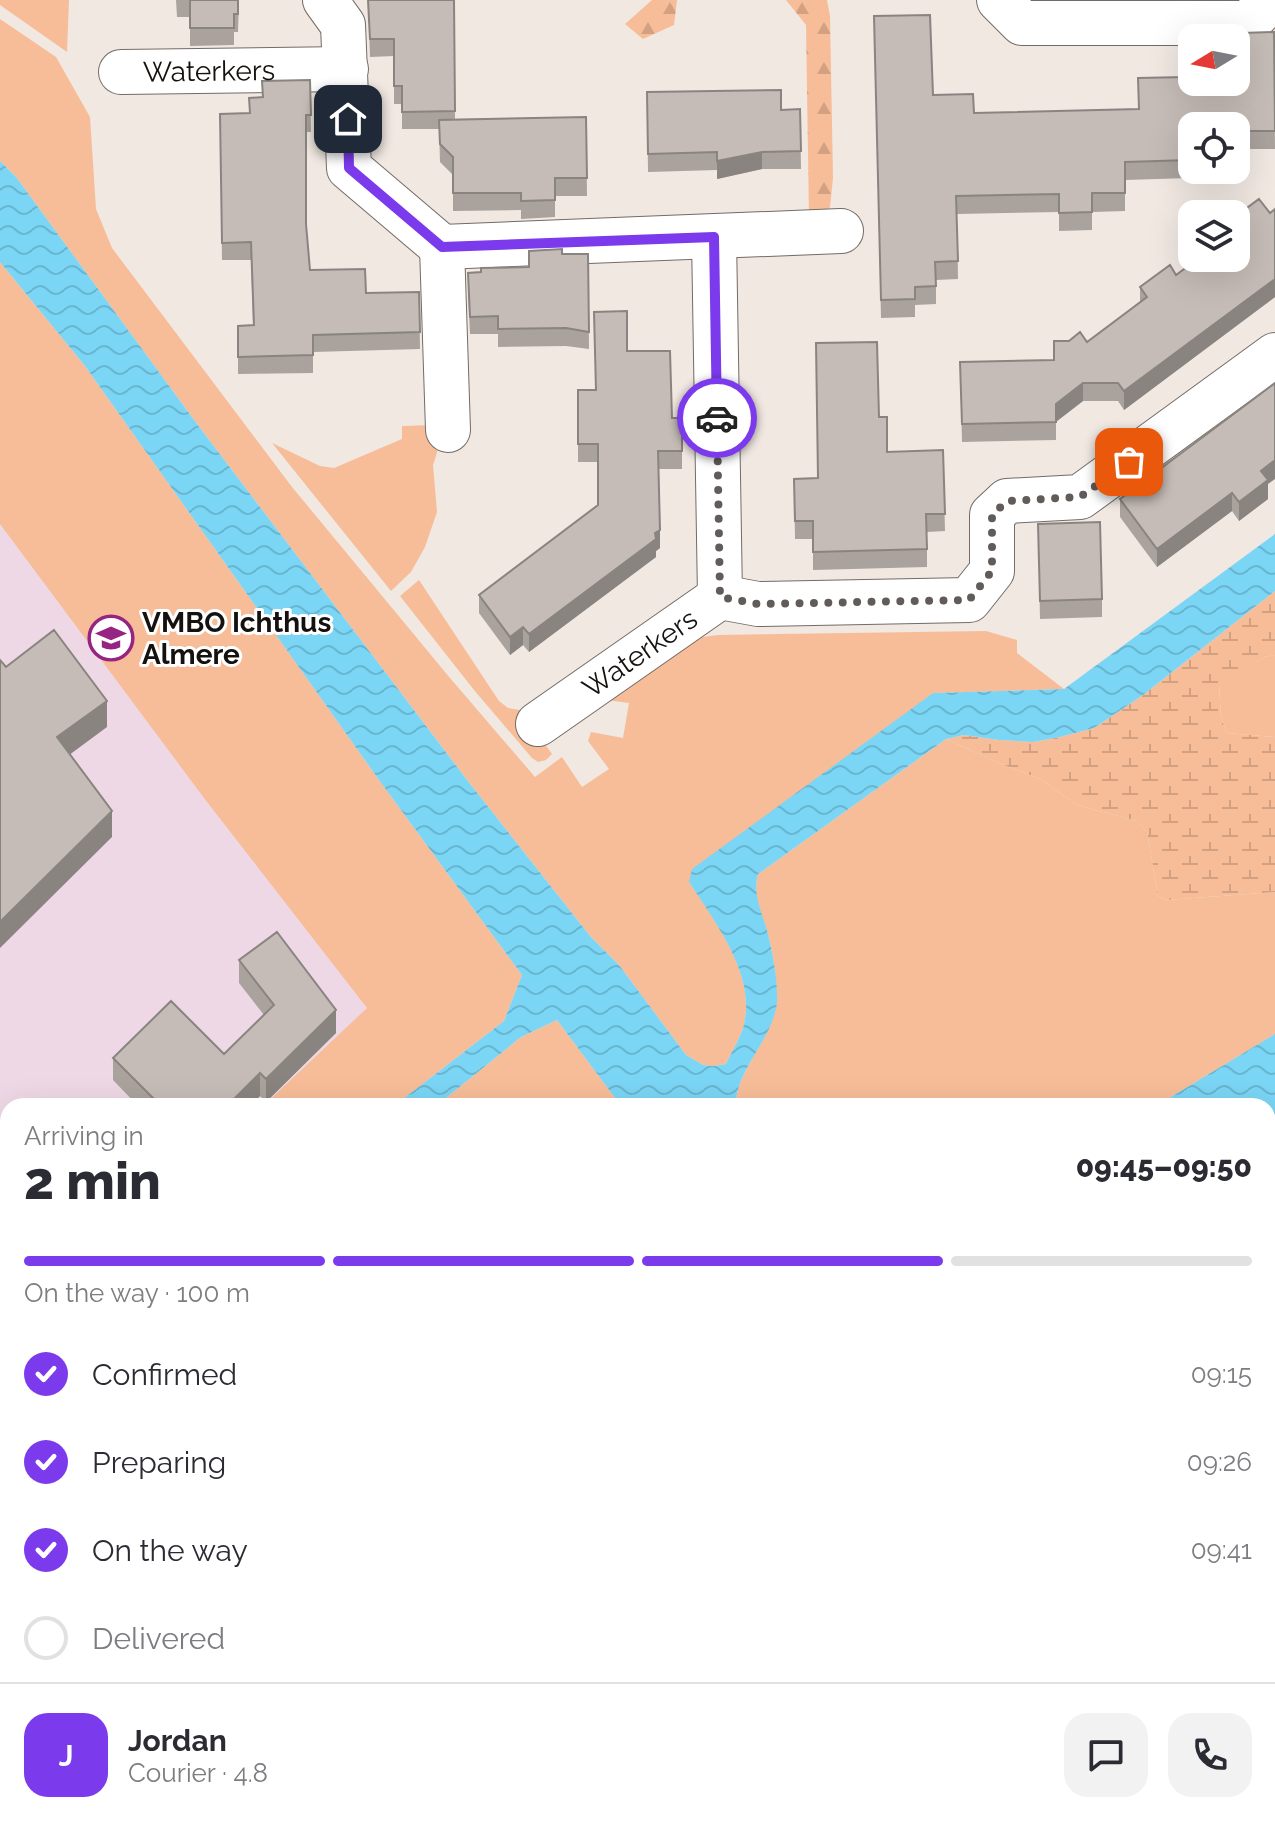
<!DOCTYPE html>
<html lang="en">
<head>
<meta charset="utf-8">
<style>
  body { margin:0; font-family:Raleway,sans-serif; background:#f2f2f3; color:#2b2b33; height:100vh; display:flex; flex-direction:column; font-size:30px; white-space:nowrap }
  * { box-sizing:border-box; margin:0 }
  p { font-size:26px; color:#7c7c81 }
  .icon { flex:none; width:44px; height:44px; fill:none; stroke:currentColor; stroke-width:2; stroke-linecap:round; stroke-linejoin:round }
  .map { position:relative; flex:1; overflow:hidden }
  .panel { position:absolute; left:0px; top:1098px; width:1276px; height:746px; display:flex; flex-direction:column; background:#fff; border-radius:24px 24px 0 0; box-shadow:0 8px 32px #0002 }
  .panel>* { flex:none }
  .needle { width:52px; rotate:260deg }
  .fabs { position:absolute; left:1178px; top:24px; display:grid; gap:16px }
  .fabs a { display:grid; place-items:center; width:72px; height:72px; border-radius:16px; background:#fff; box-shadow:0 8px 32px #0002; font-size:40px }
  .pin { position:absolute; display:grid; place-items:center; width:68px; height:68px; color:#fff; margin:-34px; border-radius:16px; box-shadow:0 4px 12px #0006 }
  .courier { position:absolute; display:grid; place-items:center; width:80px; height:80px; margin:-40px; border:6px solid #7c3aed; border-radius:50%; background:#fff; color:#222; box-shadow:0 2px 10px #0007 }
  .overview em { font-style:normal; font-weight:800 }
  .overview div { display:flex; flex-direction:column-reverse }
  .overview { display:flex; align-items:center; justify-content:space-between; height:136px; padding:0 24px }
  h1 { font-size:52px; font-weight:800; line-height:60px }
  .bar { display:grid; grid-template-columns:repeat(4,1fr); gap:12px 8px; align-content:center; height:96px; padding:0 24px }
  .bar i { height:10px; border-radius:6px; background:#e1e1e2 }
  .bar .current { background:#7c3aed }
  .bar p { grid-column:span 4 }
  .line { display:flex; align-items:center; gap:20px; padding:0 24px; border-top:2px solid #e1e1e2 }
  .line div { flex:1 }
  .round { display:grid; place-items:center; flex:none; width:84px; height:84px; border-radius:24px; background:#f2f2f3 }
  ol { padding:0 24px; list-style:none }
  li { display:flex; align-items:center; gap:24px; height:88px }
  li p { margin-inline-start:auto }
  li .icon { padding:8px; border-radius:50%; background:#7c3aed; color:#fff; stroke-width:4 }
  li:last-child { color:#7c7c81 }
  li i { width:44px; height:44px; border:4px solid #e1e1e2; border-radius:50% }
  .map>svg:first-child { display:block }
  .education { fill:#efd8e5 }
  .grass { fill:#f7bd98 }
  .forest { fill:url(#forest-firs) }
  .wetland { fill:url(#wetland-marsh) }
  .water { fill:url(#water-waves) }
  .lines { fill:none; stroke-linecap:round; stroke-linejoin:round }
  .minor-casing { stroke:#736b66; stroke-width:46 }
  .highway-casing { stroke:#91514f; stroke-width:46 }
  .minor { stroke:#fff; stroke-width:44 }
  .highway { stroke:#d57372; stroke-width:44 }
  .wall { fill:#a9a29d }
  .shaded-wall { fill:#8a8480 }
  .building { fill:#c5bcb7; stroke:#8a8480; stroke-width:2 }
  .done { stroke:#615c59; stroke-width:8; stroke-dasharray:0 14.4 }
  .route { stroke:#7c3aed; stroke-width:10 }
  .labels { text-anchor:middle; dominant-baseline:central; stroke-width:6; stroke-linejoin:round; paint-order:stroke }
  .street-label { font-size:28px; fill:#14110f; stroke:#fff }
  .poi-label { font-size:28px; font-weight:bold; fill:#14110f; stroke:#fff; text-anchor:start }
</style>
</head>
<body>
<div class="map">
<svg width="1275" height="1843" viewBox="0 0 1275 1843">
  <defs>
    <pattern id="forest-firs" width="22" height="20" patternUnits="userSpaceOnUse" patternTransform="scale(2)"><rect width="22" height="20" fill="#f7bd98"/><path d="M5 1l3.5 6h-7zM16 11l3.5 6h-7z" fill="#d3a182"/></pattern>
    <pattern id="wetland-marsh" width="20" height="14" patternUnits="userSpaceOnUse" patternTransform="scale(2)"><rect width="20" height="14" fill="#f7bd98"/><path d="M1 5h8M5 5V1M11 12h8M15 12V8" fill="none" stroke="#d3a182"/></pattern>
    <pattern id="water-waves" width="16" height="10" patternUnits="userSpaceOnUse" patternTransform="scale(2)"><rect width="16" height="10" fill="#7bd5f5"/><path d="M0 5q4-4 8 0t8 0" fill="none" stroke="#69b6d1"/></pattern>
  </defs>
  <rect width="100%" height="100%" fill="#f1e8e2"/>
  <path class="education" d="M0 344 443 931 364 1106H8V1268L0 1261Z"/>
  <path class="grass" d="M0 0H69L67 52 0 5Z
    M0 19 56 57 90 117 96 209 112 248 292 487 450 678 535 777 562 757 582 787 609 769 588 741 591 732 623 738 629 703 598 699 696 638 718 635 986 631 1017 640V653L1064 689 933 693 689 882C715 921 756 975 744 1024 741 1037 732 1051 726 1064L714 1066 703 1065 686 1055 619 965 590 936 467 780 197 424 16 177 0 161Z
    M0 262 85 366 379 780 522 975 504 1021 394 1106H263L367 1008 204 798 0 524Z
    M434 425 443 434 433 465 437 512 425 547 411 572 391 591 272 443 320 466 334 468 402 439V426Z
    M419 580 499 701 508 708 520 710 552 754 546 760 538 762 532 758 474 690 400 596Z
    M1275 655V737L1227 733 1221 718 1219 685 1264 657Z
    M946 739 994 761 1040 779 1077 805 1137 821 1147 832 1158 896 1166 900 1275 892V1034L1156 1106H736C735 1070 773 1040 776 1002 778 981 773 955 768 934 762 914 752 895 758 874Z
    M557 1020 621 1106H436L521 1037Z
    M1275 1127V1523L1268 1526V1132Z
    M0 1261 8 1268V1540L0 1536Z
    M1275 1552V1790L1268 1797V1556Z
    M0 1555 8 1557V1769L0 1776Z
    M8 1831V1836H268L251 1843H0V1838Z
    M484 1836H779L747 1843H456Z
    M806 1836H1227L1219 1843H822Z"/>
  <path class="forest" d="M652 0H677L674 25 643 39 625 24Z
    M786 0H827L830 16 833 178 830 207 823 216 809 217 806 25Z"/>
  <path class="wetland" d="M1275 591V655L1264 657 1219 686 1221 718 1227 733 1275 737V892L1166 900 1158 896 1147 832 1137 821 1077 805 1040 779 994 761 946 739 964 735 999 740 1033 742 1060 737 1094 728 1143 695Z"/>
  <path class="water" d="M0 161 16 177 197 424 467 780 590 936 619 965 686 1055 703 1065 714 1066 726 1064C732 1051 741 1037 744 1024 756 974 714 921 689 882L692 869 933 693 1064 689 1275 534V591L1143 695 1094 728 1060 737 1033 742 999 740 964 735 946 739 758 874C752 895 763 914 768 934 773 955 778 981 777 1002 773 1040 735 1070 736 1106H621L557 1020 521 1037 436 1106H394L504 1021 522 975 379 780 85 366 0 262Z
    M1275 1034V1127L1268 1132V1106H1156Z"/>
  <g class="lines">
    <g class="minor-casing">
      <g id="minor">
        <path d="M325 0 343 25 349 168 442 247 841 231"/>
        <path d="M999 0 1022 23H1248L1271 0"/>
        <path id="s1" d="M121 72 346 69"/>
        <path d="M442 247 448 430"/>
        <path d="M720 597 758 604 969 600 992 571V515L1007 501 1080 497 1275 355"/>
        <path id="s2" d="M538 724 720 597 714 237"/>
        <path d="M0 1155 8 1161"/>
      </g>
    </g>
    <g class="highway-casing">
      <path id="highway" d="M1268 1542 1275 1538
        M1268 1806 1275 1800
        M344 1843 364 1836
        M1230 1843 1237 1836
        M1269 1843 1275 1837"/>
    </g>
    <use href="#minor" class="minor"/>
    <use href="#highway" class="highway"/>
  </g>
  <path class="wall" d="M176 0H239L238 32H234V45L190 46V17H177Z
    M368 0H454L455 119 586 117 587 196H555V217L521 219V210L453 211V175L440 162 439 129H402V104H394V56L370 57Z
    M874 16 933 95 974 113 1138 109 1187 77 1242 64 1274 32 1275 149H1236V126H1192V160H1190V178L1125 180V211L1092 212V230L1059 231V212L957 214 958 279 936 280V304L915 305V317L881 318Z
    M310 80 311 132H306V224L310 270 366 293 419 292 420 349 313 352V373L238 374V326L253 325 251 260H222L220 114 249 113V98L262 97V81Z
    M647 92 781 110 800 109 801 169H762L717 179V170L648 172Z
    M1275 209V297L1124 410 1118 401H1083L1056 421V440L962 442 960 362 1054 360 1087 342 1140 302V287L1176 275 1236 258V216L1270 213Z
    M562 254H588L589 349 566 346 498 347V334H470L468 291 481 272 529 267Z
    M627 351 672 418H682V469H659L660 548 656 551V557L529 652 523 645 510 655 479 613V595L598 505V462H578V390H596Z
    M879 417 887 452 943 450 945 531 927 532V567L813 570V539H795L794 479 818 478Z
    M1268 484V499L1239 521 1232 511 1157 567 1120 517V499Z
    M1038 524 1102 599V617L1040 619Z
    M239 960 336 1033 266 1102 260 1096 250 1106H138L113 1080V1058L224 1054 264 1015 239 983Z"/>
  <path class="shaded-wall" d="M762 152V169L717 179V161Z
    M1275 279V297L1124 410V391Z
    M1083 383V401L1056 422V404Z
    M1275 460V479L1268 484V499L1239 521V502L1261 471Z
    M1232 493V511L1157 567V549Z
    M660 530V548L656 551V557L529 652V634Z
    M523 627V645L510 655V637Z
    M107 701V727L57 764V737Z
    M112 811V837L0 948V922Z
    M336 1010V1033L266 1102V1079Z
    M260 1073V1096L250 1106H227Z
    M8 1371V1405L0 1410V1377Z"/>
  <path class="building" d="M190 0H238V14H234V28H190Z
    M368 0H454L455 111 402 112V86H394V39H370Z
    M930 15 933 95 973 94 974 113 1139 109 1138 78 1187 77V65H1192V82H1236V64H1242V33L1274 32 1275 131H1236V126H1192V142H1190V160L1125 162V193H1092V212L1059 213V194L956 196 958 261 935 262 936 286 915 287V299L881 300 874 16Z
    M310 80 311 115H306V224L310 270 365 269 366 293 419 292 420 332 313 335V355L238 357V326L254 325 251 242 222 243 220 114 250 113 249 98 263 97 262 81Z
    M781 90V110L800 109 801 151 762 152 717 161V152L648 154 647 92Z
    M586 117 587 178H555V200L521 201V193H453V157L440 144 439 120Z
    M1259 199 1270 213 1275 209V279L1124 391 1118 383H1083L1056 404V422L962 424 960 362 1054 360V341H1069L1080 332 1087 342 1147 297 1140 287 1170 265 1176 275 1199 258H1236V216Z
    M562 249V254H588L589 332 566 328 498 329V316L470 317 468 273 481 272V268L529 267V251Z
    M627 311V351H670L672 418H682V451H658L660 530 655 533 656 539 529 634 523 627 510 637 479 595 598 505V444H578V390H596L594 312Z
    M877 342 879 417H887V452L943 450 945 514H926L927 549 813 552V521H795L794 479 818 478 816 343Z
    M1275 383V460L1261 471 1268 480 1239 502 1232 493 1157 549 1120 499Z
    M1100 522 1102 599 1040 601 1038 524Z
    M54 630 107 701 57 737 112 811 0 922V660L6 667Z
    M277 932 336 1010 266 1079 260 1073 227 1106H161L113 1058 171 1001 224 1054 274 1005 239 960Z
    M0 1304 8 1315V1371L0 1377Z"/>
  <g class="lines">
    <path class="done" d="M717 418 720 597 758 604 969 600 992 571V515L1007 501 1080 497 1129 462"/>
    <path class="route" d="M348 119 349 168 442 247 714 237 717 418"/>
  </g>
  <defs>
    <g id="school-ring" transform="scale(2.3)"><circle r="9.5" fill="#fff" stroke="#962482" stroke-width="1.5"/><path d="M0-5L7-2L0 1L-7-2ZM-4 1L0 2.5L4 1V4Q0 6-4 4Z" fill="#962482"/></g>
  </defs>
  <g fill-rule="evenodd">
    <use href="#school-ring" x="111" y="638"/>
  </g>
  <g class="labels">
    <g class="street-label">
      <text stroke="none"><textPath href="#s1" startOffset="88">Waterkers</textPath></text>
      <text stroke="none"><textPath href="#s2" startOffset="124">Waterkers</textPath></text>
    </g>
    <g class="poi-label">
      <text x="142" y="622">VMBO Ichthus<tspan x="142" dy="32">Almere</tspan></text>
    </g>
  </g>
</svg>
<div class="fabs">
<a><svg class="needle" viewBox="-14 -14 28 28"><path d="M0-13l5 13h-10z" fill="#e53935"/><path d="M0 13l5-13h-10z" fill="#7c7c81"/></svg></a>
<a><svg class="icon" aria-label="locate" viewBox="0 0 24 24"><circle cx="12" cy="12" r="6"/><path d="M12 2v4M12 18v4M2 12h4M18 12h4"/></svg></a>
<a><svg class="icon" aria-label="layers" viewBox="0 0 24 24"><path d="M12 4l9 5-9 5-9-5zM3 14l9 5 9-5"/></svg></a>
</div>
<div class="pin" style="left:1129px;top:462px;background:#ea580c"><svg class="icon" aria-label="bag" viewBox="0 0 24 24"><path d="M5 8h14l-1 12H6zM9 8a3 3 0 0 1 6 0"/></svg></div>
<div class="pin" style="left:348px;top:119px;background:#1f2937"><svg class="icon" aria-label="home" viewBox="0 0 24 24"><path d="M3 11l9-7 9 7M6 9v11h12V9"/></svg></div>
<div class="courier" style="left:717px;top:418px"><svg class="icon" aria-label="car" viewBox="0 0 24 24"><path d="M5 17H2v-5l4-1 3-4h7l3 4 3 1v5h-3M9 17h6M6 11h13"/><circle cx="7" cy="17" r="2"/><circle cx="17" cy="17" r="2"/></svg></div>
<section class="panel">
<div class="overview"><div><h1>2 min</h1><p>Arriving in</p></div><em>09:45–09:50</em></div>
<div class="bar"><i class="current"></i><i class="current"></i><i class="current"></i><i></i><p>On the way · 100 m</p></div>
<ol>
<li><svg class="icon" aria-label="check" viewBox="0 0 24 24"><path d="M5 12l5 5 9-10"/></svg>Confirmed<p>09:15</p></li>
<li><svg class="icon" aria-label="check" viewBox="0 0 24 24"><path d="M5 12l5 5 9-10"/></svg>Preparing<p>09:26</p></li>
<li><svg class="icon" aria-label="check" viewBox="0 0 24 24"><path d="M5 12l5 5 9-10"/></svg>On the way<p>09:41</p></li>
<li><i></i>Delivered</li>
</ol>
<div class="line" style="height:144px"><b class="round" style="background:#7c3aed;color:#fff">J</b><div><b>Jordan</b><p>Courier · 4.8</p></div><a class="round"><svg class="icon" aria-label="chat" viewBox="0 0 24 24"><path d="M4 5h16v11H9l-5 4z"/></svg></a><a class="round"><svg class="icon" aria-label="phone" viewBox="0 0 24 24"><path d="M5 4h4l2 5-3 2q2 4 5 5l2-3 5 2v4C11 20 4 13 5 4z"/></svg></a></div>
</section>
</div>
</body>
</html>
